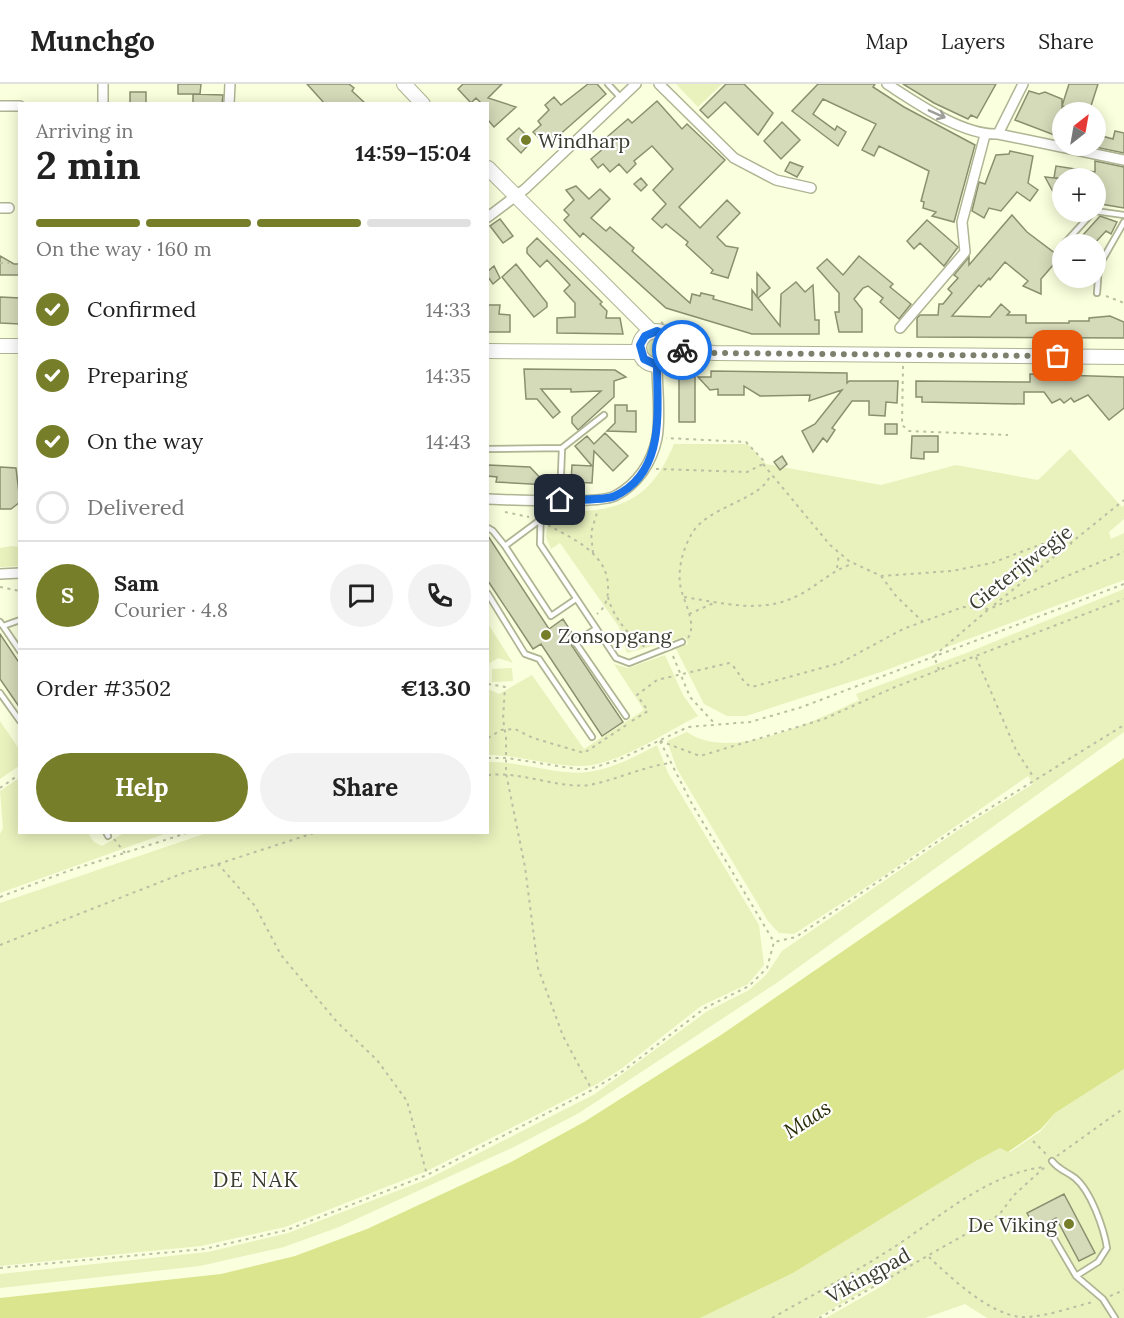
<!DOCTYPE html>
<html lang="en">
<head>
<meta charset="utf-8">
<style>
  body { margin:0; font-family:Lora,serif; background:#f2f2f2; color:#222; height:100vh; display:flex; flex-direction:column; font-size:22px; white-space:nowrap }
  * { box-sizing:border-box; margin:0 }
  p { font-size:20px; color:#767676 }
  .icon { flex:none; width:33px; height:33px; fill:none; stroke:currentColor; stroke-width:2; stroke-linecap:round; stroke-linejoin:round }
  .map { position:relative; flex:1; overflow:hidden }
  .panel { position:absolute; left:18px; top:18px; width:471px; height:732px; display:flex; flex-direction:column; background:#fff; border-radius:0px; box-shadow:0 3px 15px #0003 }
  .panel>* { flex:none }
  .needle { width:39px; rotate:31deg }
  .controls { position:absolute; left:1052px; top:18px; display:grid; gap:12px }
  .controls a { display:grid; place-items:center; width:54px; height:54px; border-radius:50%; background:#fff; box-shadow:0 3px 15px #0003; font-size:30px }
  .pin { position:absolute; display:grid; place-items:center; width:51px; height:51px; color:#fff; margin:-26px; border-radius:12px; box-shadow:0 3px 9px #0006 }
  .courier { position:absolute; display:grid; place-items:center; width:60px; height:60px; margin:-30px; border:4px solid #1a73e8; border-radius:50%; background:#fff; color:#222; box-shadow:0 2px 8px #0007 }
  .summary em { font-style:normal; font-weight:700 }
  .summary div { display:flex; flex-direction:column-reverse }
  .summary { display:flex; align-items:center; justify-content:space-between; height:102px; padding:0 18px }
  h1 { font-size:39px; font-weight:700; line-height:45px }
  .bar { display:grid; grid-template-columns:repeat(4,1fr); gap:9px 6px; align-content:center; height:72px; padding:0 18px }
  .bar i { height:8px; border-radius:4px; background:#e0e0e0 }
  .bar .selected { background:#767e29 }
  .bar p { grid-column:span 4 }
  .line { display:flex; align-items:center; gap:15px; padding:0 18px; border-top:2px solid #e0e0e0 }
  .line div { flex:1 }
  .round { display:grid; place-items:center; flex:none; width:63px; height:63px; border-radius:32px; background:#f2f2f2 }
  ol { padding:0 18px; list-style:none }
  li { display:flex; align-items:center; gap:18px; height:66px }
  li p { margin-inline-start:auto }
  li .icon { padding:6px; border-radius:50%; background:#767e29; color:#fff; stroke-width:4 }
  li:last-child { color:#767676 }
  li i { width:33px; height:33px; border:3px solid #e0e0e0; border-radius:50% }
  .action { display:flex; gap:12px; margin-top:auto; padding:12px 18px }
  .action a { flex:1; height:69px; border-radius:36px; background:#767e29; color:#fff; font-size:24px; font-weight:700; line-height:69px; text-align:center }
  .action a+a { background:#f2f2f2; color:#222 }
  header { display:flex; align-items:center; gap:36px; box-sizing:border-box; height:84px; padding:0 30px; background:#fff; border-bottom:2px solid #e0e0e0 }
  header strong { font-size:28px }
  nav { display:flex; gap:33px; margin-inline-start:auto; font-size:21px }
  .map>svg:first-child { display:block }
  .green { fill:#e9f1bd }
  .water { fill:#dbe58e }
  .building { fill:#d5dab9; stroke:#8a8f6f; stroke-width:1.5 }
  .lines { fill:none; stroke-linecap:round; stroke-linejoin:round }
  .lane-casing { stroke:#afb493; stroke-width:8 }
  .street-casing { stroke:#afb493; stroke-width:12 }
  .secondary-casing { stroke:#afb493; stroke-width:16 }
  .path { stroke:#babea3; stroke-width:2; stroke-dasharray:3 4.5; stroke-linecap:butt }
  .lane { stroke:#fff; stroke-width:4.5 }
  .street { stroke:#fff; stroke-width:9 }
  .secondary { stroke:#fff; stroke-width:14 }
  .oneway { stroke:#9c9e97 }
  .done { stroke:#7d806c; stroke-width:6; stroke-dasharray:0 10.8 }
  .route { stroke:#1a73e8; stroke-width:8 }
  .poi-dot { fill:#767e29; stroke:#fff; stroke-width:2 }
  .labels { text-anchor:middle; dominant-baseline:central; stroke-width:4.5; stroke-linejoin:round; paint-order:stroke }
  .poi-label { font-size:20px; fill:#3a3c2f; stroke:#fff; text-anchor:start }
  .street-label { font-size:20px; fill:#3a3c2f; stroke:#fff }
  .water-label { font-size:21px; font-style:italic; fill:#2a2e08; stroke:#fff }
  .neighbourhood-label { font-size:21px; letter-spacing:1.5px; fill:#3a3c2f; stroke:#fff }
</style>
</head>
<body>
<header>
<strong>Munchgo</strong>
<nav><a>Map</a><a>Layers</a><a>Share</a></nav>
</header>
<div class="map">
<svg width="1124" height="1234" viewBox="0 0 1124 1234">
  <rect width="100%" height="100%" fill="#faffdd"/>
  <path class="green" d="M676 0H722L698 23Z
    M647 264a9 9 0 1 1 18 0a9 9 0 1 1-18 0Z
    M674 360H748L766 380 881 401 956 381 1038 396 1070 365 1122 423 1124 421V435L1109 448 1111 455 1124 449V496L881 588 746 632H727L704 620 676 565 688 560 685 553 627 569 619 543 560 459 551 465 546 453 549 431C564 426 581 428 596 426 639 420 658 398 674 360Z
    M12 462 19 463V482L0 483V464Z
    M1124 505V648L778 898 579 1029 514 1063 339 1143 284 1163 200 1182 0 1204V1190L208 1168 288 1149 428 1095 595 1010 706 928 749 906 766 891 782 867 957 747 1033 700 1028 692 885 791 794 850 779 849 768 837 677 685 667 657 687 648C730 679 817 636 859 616L856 610 969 568Z
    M488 540 513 579 498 574 488 580Z
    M665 571 683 611 698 632C666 648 615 683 579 682 549 682 519 671 488 671V605L499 610 532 591 584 665 644 626 614 580 628 584Z
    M512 584 513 597 492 598V585Z
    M0 637 19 665V682L0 695Z
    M657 661 668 689 759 841 764 881 748 900 701 922 621 985 597 1000 429 1086 285 1143 201 1162 0 1182V819L207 749 488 748V678C521 677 557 692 588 688 613 685 636 672 657 661Z
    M19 694 20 748 88 749 94 758 102 762 124 749H167L0 809V750L3 744 0 707Z
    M1124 985V1234H987L965 1220 925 1234H826L889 1198 883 1196 816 1234H700L793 1189 974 1078 1000 1064 1010 1068 1041 1047 1055 1029Z"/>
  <path class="water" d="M1124 674V985L1055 1029 1041 1045 1008 1068 1000 1064 974 1078 793 1189 700 1234H0V1214L221 1190 295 1172 367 1145 511 1078 584 1038 721 951Z"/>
  <path class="building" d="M178 0H201L200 10H178Z
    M307 0H349L354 4 352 7 366 20H325Z
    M463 0H502L488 14 516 23 494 43 488 36V20H482L476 14 471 19 458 5Z
    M588 0H597L606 10 557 53 554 55 550 51 543 58 533 48 541 41 538 37 549 26 545 21 554 13 561 21Z
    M726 0H744L773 29 758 51 725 18 708 34 700 26Z
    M818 0H875L873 3 904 23 975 61 954 138 932 132 936 128 923 124 924 118 921 117 929 87 879 62 874 72 862 66 876 40 823 15 813 30 835 46 837 42 846 48 838 62 792 27Z
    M903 0H996L977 34 971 31 968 35 934 19Z
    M1069 0H1098L1089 28 1062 22Z
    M1029 7 1039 10 1045 8 1062 15V54L1015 36Z
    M130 8H146V20H130Z
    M193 10 223 11 222 20H193Z
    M657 17 682 45 687 40 725 76 679 123 700 144 727 116 740 129 717 153 726 162 738 164 728 194 711 189 713 186 686 161 688 158 666 140 662 144 652 135 666 120 653 106 673 85 652 62 634 77 636 80 627 89 619 80 610 88 603 80 598 84 591 75 611 58 607 53 628 35 632 39Z
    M782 38 800 56 781 75 764 57Z
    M519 44 532 57 521 69 507 55Z
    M1115 47 1124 49V69L1095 63V50L1113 55Z
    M1010 67 1033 72 1028 99 1038 106 1030 117 1017 108 1001 127 989 124 984 134 972 127 979 98 985 100 996 71 1009 70Z
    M1095 77 1124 83V124L1095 119V94H1055L1062 96 1057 115 1045 93 1054 94 1056 82 1095 88Z
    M790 78 803 83 797 93 785 87Z
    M641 94 647 101 641 107 634 100Z
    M576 102 589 115 600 105 610 115 591 134 606 147 610 143 634 164 632 167 690 219 692 210 700 212 701 209 714 212 713 215 752 226V206L757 213V189L770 204 758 214 780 242 781 210 796 198 805 208 813 201 815 236H819V250H752L666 224 583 149 580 153 564 136 569 131 564 126 574 116 566 106Z
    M1012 131 1027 148 1060 173 1041 195V210L1023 202 1028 197 1005 178 990 196 989 194 981 203 979 201 952 232 990 233 1001 220 1010 228 1007 231H1026V239H1069V237H1089V234L1110 232 1124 238V254L917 253V234L920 231H938L939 220H943L952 209 948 205 958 194 954 191 969 173V181Z
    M1100 132 1117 138 1111 150 1106 147 1094 160 1083 151Z
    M500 135 513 152 503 159 490 142Z
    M927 136 958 163 944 182 920 159 914 165 907 157Z
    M537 154 602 218 600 220 607 227 606 234H620L623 250 557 249V234L575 233V219L564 207 570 201 547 176 540 183 527 169V164Z
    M0 172 14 180H20V191H0Z
    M859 172 893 200 890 203 911 220 899 235 880 218 883 214 868 202 863 204 854 215 862 225V248H839L835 228H839V209L817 184 827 175 843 191Z
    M516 180 547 219V223L534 233 502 193Z
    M494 182 500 194 493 200 488 193V187Z
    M0 213 20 214V240L0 239Z
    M488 221H500L499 230 510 231V248H488Z
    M524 285 615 286 626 293 614 297V313L578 346 572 339V333L601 307 571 308V305H541L560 328 553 334 537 315H526Z
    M711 287 847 289V299L849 297H898L897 319 886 318 885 332 869 331V317H852L832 344 835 346 827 358 823 354 813 368 802 347 815 340 842 306 809 317 810 311 760 312 744 302V311H718V305L710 306 698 293H711Z
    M1030 290 1124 293V324L1109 336 1088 311 1074 318 1071 314 1064 319 1060 315 1052 319 1044 308H1024V320L922 318V313H916V297L1030 298Z
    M679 293H695V338H679Z
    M615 321H627V327H636V348L607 347 615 339Z
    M885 340H897V350H885Z
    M605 349 628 372 613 387 594 367 592 399 571 398 572 381 592 382 575 362 587 352 594 360Z
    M912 352H938V368H924V375L911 374Z
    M782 372 787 380 780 386 774 378Z
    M488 381 530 383 547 401 496 398 497 393 488 392Z
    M0 383 16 384 20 418 11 425H0Z
    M488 452 549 545 563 535 572 549 566 553 623 638 602 652 541 560 533 565 488 497Z
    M0 550 20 580V624L0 595Z
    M1064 1110 1095 1169 1079 1177 1056 1134 1036 1145 1027 1129Z"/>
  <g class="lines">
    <g class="lane-casing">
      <path id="lane" d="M608 0 621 14
        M1095 127 1124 131
        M1064 160 1093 128
        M1097 209 1099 182 1124 138
        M562 364 604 331
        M488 365 562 364 560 416
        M541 417 540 460 616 574 629 579 682 558
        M488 444 493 447 505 462 540 436
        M505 462 551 532 576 515
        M488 510 525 570 539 575 592 653
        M0 538 3 542 20 536
        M3 542 20 567
        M596 545 575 558 626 632
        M0 609 20 637
        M106 748 108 752
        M1052 1077C1059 1086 1066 1087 1075 1094 1091 1107 1104 1145 1107 1164L1098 1178 1076 1192
        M1049 1146 1076 1192 1103 1215 1115 1234"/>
    </g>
    <g class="street-casing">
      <path id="street" d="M659 0 734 74 776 96 811 104
        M887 0C915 18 963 52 998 50L1124 76
        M103 20V0
        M229 20 230 0
        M0 22H20
        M998 50 1023 0
        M0 124H9
        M488 133 525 105 636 0
        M900 244 965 168 962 138 985 51
        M488 415C510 416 599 420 615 412 638 400 652 378 657 354 661 332 657 304 657 281
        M0 490 20 489"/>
    </g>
    <g class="secondary-casing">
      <path id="secondary" d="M404 0 423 20
        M488 84 652 248
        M639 264a17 17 0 1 1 34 0a17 17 0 1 1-34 0Z
        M0 262H20
        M673 266 715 269 1124 273
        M488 267 640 268"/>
    </g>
    <path class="path" d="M0 179H9
      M1106 212 1124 219
      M661 238 678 251
      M677 250 710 255
      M637 280 647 287
      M903 282 902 341 909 347 1008 351
      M667 287 676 279
      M763 380 830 461 849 477 881 492 952 487 992 479 1042 460H1072
      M656 385 747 388 763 380V376L746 358 666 354
      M505 428 529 433
      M548 441C575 456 609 470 608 505 608 515 605 524 597 530
      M593 469 591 449 598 425
      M837 484 839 470
      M881 492 896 512 923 538
      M0 503 20 507
      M608 513C612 531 629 553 645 563
      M684 513C724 519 763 531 801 510 819 500 833 486 852 480
      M994 521 1124 416
      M689 530 714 519
      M688 554C698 539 682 516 680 500 678 484 683 465 691 451 706 422 763 416 770 391
      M673 572 690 613 715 640
      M976 573 1016 666 1034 694
      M939 586 934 572 989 525
      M488 600 505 603 503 635 506 653V689L525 783 538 884 563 952 592 1006
      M632 637 648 627 637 611 657 596 729 579C739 585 740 598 752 603L840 579 903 545 963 523 989 525 1124 468
      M488 654 501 646 515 645 533 654 584 669 628 640
      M660 657 700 672 824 635 895 603 1124 515
      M660 657 692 720 774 858
      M488 674H507L577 685H589L618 676 688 643 750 638 802 623 1124 500
      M488 691C522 687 558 705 589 701 616 696 642 683 670 679
      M0 704 20 690
      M114 755 125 769
      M218 780 317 748
      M0 813 68 787 190 748
      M0 861 186 788 218 780 255 822 281 871 337 938 377 976 407 1017 427 1091
      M1033 1057 1046 1070
      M1057 1072 1124 1024
      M929 1173C951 1194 989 1230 1021 1233 1043 1234 1072 1223 1093 1218
      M0 1184 204 1165 287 1146 427 1091 592 1006 623 987 705 924 749 902 767 884 774 858 796 853 956 745 1124 641
      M1110 1212 1124 1206
      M772 1234C811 1212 850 1191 888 1167 937 1136 984 1091 1043 1083
      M819 1234 999 1131 1014 1111 1046 1082"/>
    <use href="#lane" class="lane"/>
    <use href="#street" class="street"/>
    <use href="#secondary" class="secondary"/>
  </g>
  <defs><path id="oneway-shaft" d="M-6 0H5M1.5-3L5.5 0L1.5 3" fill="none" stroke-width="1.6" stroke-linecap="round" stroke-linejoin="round" transform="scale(1.5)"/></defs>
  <use class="oneway" href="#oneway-shaft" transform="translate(937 30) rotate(24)"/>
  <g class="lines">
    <path class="done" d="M682 266 715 269 1058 272"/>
    <path class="route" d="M560 416C573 415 604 417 615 412 666 388 657 327 657 281L644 275 640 261 645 252 657 247 670 255 673 266H682"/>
  </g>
  <g class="poi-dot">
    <circle cx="526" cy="56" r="6"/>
    <circle cx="546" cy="551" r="6"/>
    <circle cx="1069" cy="1140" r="6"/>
  </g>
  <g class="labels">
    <g class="poi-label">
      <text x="538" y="56">Windharp</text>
      <text x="558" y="551">Zonsopgang</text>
      <text x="1057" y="1140" text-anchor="end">De Viking</text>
    </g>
    <g class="street-label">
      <text transform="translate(1020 483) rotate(-38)">Gieterijwegje</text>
      <text transform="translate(868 1191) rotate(-29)">Vikingpad</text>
    </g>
    <g class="water-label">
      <text transform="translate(807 1035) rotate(-33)">Maas</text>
    </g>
    <g class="neighbourhood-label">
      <text x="256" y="1095">DE NAK</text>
    </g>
  </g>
</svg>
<div class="controls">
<a><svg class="needle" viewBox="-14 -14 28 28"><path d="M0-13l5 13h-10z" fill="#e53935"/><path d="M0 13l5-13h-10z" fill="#767676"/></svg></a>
<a>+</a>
<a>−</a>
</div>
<div class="pin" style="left:1058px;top:272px;background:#ea580c"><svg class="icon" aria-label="bag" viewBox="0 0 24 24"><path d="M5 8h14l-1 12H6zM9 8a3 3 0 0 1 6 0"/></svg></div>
<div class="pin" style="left:560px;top:416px;background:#1f2937"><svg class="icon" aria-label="home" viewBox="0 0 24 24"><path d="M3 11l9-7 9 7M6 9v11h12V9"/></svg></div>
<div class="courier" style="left:682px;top:266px"><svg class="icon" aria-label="bike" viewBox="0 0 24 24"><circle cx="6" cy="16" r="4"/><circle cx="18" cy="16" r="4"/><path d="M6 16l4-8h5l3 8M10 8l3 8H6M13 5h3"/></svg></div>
<section class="panel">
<div class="summary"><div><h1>2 min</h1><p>Arriving in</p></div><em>14:59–15:04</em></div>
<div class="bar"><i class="selected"></i><i class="selected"></i><i class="selected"></i><i></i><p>On the way · 160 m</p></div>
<ol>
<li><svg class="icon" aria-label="check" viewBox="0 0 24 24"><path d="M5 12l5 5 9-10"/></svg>Confirmed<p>14:33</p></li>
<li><svg class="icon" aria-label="check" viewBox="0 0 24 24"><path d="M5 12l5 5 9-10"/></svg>Preparing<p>14:35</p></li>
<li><svg class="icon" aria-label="check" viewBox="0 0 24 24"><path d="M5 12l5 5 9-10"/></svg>On the way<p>14:43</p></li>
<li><i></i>Delivered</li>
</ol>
<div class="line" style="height:108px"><b class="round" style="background:#767e29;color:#fff">S</b><div><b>Sam</b><p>Courier · 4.8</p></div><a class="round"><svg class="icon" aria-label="chat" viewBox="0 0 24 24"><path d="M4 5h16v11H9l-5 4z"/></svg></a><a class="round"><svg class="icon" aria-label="phone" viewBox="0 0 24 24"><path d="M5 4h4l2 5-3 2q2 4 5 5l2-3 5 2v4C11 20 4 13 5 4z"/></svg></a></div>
<div class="line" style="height:78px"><div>Order #3502</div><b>€13.30</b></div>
<div class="action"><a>Help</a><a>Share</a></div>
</section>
</div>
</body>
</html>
